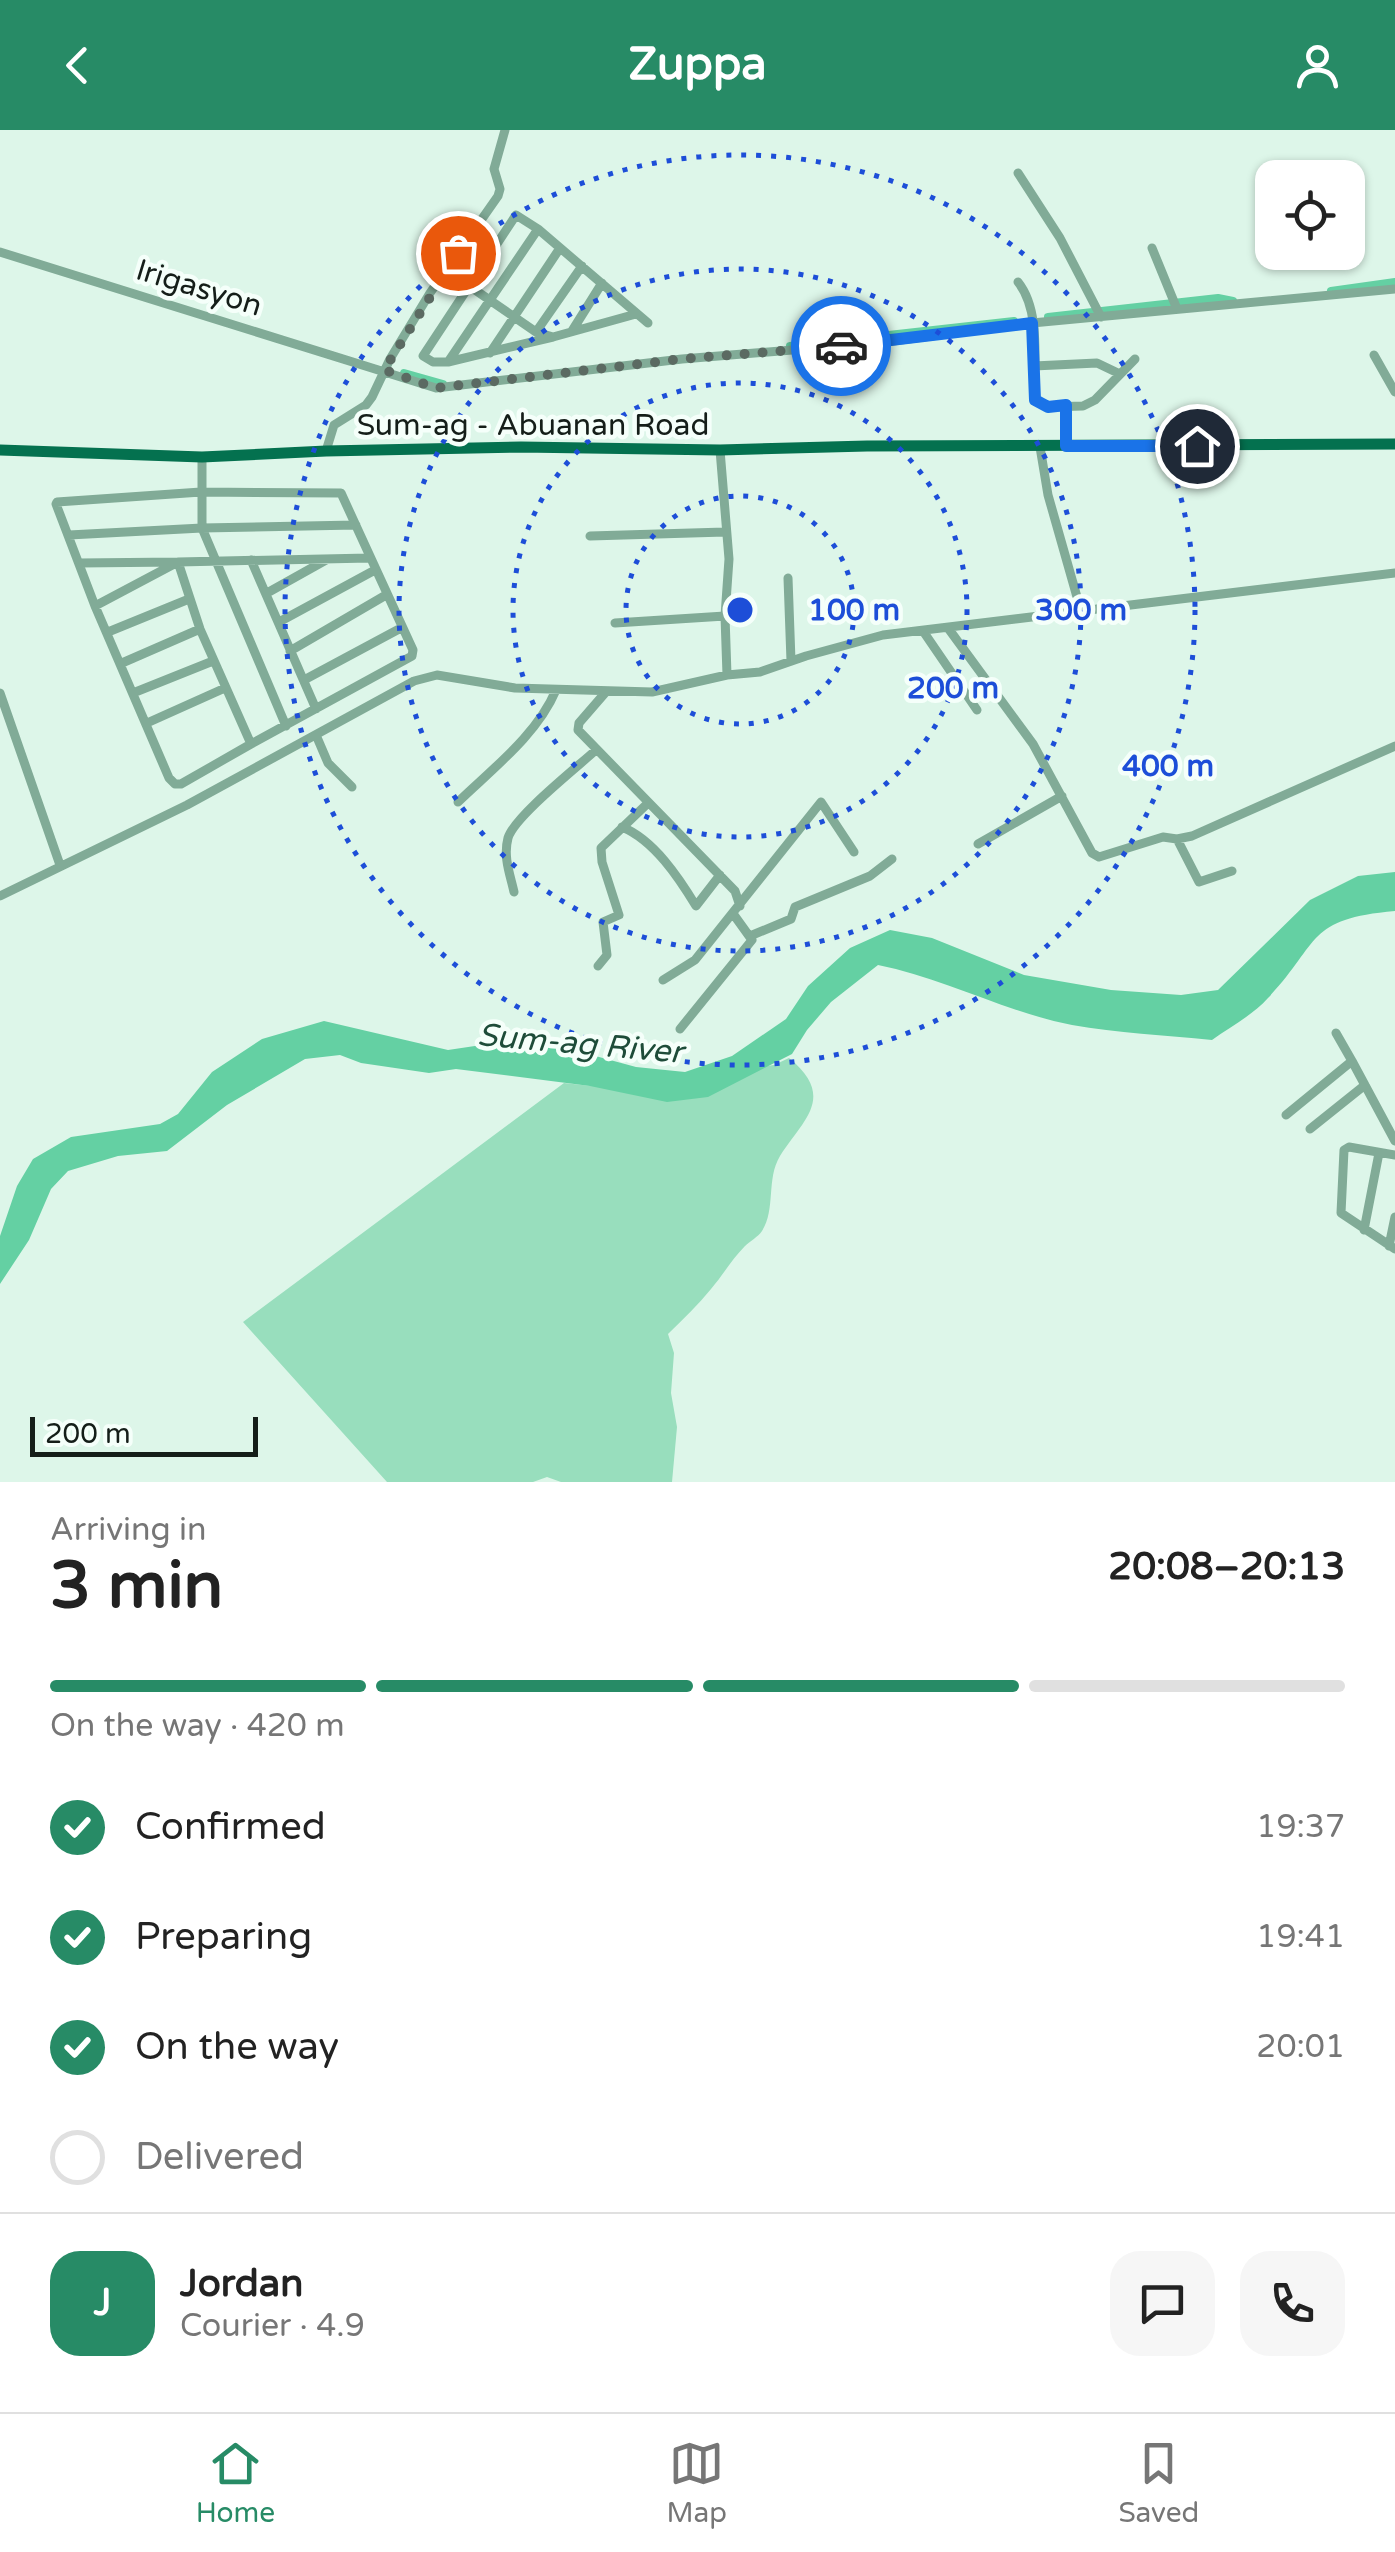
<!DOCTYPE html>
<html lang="en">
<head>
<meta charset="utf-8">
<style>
  body { margin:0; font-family:"Varela Round",sans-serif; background:#f6f6f6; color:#222; height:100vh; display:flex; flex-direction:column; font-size:38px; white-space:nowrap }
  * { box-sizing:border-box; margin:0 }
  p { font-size:32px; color:#767676 }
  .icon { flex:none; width:55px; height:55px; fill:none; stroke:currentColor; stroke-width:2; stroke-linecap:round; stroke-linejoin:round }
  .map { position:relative; height:1352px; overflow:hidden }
  .side { display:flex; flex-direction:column; background:#fff; flex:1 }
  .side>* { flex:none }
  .buttons { position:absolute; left:1255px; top:30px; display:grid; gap:20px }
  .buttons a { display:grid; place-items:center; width:110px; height:110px; border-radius:20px; background:#fff; box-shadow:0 2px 8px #0004; font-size:50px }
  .scale { position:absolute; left:30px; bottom:25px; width:228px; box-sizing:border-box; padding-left:10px; border:5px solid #151e19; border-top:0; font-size:28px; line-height:35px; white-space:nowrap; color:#151e19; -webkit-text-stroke:8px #f5fffa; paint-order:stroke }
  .pin { position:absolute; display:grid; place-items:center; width:85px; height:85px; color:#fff; margin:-42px; border:5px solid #fff; border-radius:50%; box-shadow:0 2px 10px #0007 }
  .courier { position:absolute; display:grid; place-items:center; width:100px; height:100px; margin:-50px; border:8px solid #1a73e8; border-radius:50%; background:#fff; color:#222; box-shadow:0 2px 12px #0007 }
  .overview em { font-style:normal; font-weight:700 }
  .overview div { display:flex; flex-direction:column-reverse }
  .overview { display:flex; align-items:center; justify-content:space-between; height:170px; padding:0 50px }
  h1 { font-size:65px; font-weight:700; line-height:75px }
  .bar { display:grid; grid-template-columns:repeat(4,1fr); gap:15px 10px; align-content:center; height:120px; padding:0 50px }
  .bar i { height:12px; border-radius:8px; background:#e0e0e0 }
  .bar .current { background:#278b66 }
  .bar p { grid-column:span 4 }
  .line { display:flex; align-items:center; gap:25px; padding:0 50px; border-top:2px solid #e0e0e0 }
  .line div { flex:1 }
  .round { display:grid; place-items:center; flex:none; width:105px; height:105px; border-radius:30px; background:#f6f6f6 }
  ol { padding:0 50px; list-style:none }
  li { display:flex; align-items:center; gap:30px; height:110px }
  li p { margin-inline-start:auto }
  li .icon { padding:10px; border-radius:50%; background:#278b66; color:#fff; stroke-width:4 }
  li:last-child { color:#767676 }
  li i { width:55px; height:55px; border:5px solid #e0e0e0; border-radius:50% }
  header { display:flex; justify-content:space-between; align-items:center; height:130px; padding:0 50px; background:#278b66; color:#fff; font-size:45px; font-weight:700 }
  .tab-bar { display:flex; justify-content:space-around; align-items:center; height:140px; border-top:2px solid #e0e0e0; background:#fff; font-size:28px; color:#767676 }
  .tab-bar a { display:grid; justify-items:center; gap:5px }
  .tab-bar .current { color:#278b66 }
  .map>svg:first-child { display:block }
  .green { fill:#98debd }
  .water { fill:#64d0a3 }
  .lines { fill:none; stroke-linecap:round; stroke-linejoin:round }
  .canal { stroke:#64d0a3; stroke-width:8 }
  .minor { stroke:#81ab97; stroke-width:9 }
  .major { stroke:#04714f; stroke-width:11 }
  .done { stroke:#5b6a62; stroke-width:10; stroke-dasharray:0 18 }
  .route { stroke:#1a73e8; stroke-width:12 }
  .ring { fill:none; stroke:#1d4ed8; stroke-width:5; stroke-dasharray:5 10 }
  .labels { text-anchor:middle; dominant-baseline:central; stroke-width:9; stroke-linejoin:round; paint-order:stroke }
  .street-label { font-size:30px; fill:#151e19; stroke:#f5fffa }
  .water-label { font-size:32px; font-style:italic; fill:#1e4c39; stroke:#f5fffa }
  .centre { fill:#1d4ed8; stroke:#f5fffa; stroke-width:5 }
  .ring-label { font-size:30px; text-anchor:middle; font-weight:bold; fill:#1d4ed8; stroke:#f5fffa; stroke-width:9; stroke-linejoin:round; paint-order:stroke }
</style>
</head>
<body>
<header><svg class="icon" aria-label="back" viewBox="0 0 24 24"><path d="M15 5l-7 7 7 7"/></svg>Zuppa<svg class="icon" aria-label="person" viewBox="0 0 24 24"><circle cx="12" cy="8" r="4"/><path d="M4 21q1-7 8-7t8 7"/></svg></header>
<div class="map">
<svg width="1395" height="1352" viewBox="0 0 1395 1352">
  <rect width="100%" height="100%" fill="#ddf6e9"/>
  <path class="green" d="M789 928C837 967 803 990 780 1026 766 1049 776 1079 762 1101 758 1107 750 1111 745 1116 732 1129 723 1145 711 1159 698 1175 683 1189 668 1204L674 1223 671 1263 677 1297 672 1352H561L547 1347 533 1352H387L243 1192 564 953 591 956 774 935Z"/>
  <path class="water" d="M1395 742V781C1305 789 1321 812 1268 868 1253 885 1230 897 1212 910 1165 905 1117 903 1072 895 1005 882 944 848 878 835L831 872 807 900 792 924 708 967 667 972 590 956 456 939 429 943 361 933 340 925 305 929 227 975 167 1021 118 1026 68 1041 51 1059 29 1110 0 1154V1106L17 1056 33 1029 71 1007 160 994 178 984 212 942 262 909 324 891 448 920 529 908 636 937 685 942 732 926 786 889 808 856 850 818 890 800 932 808 1024 845 1111 860 1181 865 1218 860 1310 770 1358 746Z"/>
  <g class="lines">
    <path class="canal" d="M1331 161 1395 152
      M1048 187 1218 168 1233 171
      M790 216 1014 191
      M404 243 443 254"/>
    <path class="minor" d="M1018 43 1060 108 1101 187
      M1152 118 1177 179
      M0 122 436 258 682 229 878 213 1032 193 1395 159
      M446 140 536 202 553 207 636 184
      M1018 152C1042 182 1033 235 1035 271L1049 277 1083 276 1095 270 1135 229
      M572 201 602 153
      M536 202 582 136
      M553 207 448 232H433L423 226 516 85 538 99 648 193
      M490 223 560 118
      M1374 225 1395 262
      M448 232 538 99
      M1034 236 1097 233 1120 244
      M1040 317 1048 365 1081 481 1395 443
      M1065 317 1066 275
      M720 320 729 429 725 486 727 545
      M326 321 334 295 366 275 372 267 390 229 430 163 498 66 500 59 494 39 505 0
      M202 327V398L286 596
      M69 405 202 398 356 395
      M590 406 725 402
      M251 430 316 579
      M79 433 178 432 200 499 251 614 412 526 413 520 341 363 201 362 57 372 56 374 95 476 169 648 175 654H181L251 614
      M788 448 791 531
      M267 463 326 430
      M95 476 178 432 369 428
      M279 492 375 440
      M615 493 725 486
      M948 498 1033 614 1092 723 1099 727 1163 707 1177 709 1192 706 1395 616
      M923 501 977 580
      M108 502 189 469
      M290 521 386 465
      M122 533 200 499
      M304 550 401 498
      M0 563 60 735
      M133 563 213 531
      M605 563 579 593 578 600 735 761 740 776
      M147 593 225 558
      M316 605 328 633 352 657
      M458 672C492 639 537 605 556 560
      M622 697C654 710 679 748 696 776L720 745
      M1177 709 1199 752 1232 741
      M978 714 1062 666
      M514 762C510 744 503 727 508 708 514 687 576 638 596 620
      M0 766 187 675 414 551 437 545 515 558 652 562 727 545 760 542 806 526 883 505 1081 481
      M750 806 791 789 795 777 870 746 892 729
      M598 836 607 825 603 792 619 785 602 732 601 718 647 674
      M663 850 695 830 821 672 854 722
      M680 899 752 810 734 785
      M1336 903 1352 931
      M1286 985 1352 931 1395 1011
      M1310 999 1365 955
      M1395 1025 1349 1017 1344 1020 1341 1083 1395 1119
      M1364 1100 1379 1023
      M1389 1116 1395 1087"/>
    <path class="major" d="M0 320 202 327 326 321 521 317 720 320 867 316 1395 314"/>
  </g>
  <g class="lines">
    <path class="done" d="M458 123 384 240 436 258 682 229 841 216"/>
    <path class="route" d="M841 216 1032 193 1035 270 1048 277 1066 275V316H1197"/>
  </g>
  <g class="ring">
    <circle cx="740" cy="480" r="114"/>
    <circle cx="740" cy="480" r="227"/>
    <circle cx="740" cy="480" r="341"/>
    <circle cx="740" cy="480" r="455"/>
  </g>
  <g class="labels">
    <g class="street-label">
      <text transform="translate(199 158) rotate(17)">Irigasyon</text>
      <text x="533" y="295">Sum-ag - Abuanan Road</text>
    </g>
    <g class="water-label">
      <text transform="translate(580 914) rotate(5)">Sum-ag River</text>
    </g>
  </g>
  <circle cx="740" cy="480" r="15" class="centre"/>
  <g class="ring-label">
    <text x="854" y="490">100 m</text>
    <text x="1081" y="490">300 m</text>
    <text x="953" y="568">200 m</text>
    <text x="1168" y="646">400 m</text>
  </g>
</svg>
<div class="buttons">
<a><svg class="icon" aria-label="locate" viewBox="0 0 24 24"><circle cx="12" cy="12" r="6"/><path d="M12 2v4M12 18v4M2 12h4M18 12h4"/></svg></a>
</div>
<div class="scale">200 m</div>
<div class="pin" style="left:458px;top:123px;background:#ea580c"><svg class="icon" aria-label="bag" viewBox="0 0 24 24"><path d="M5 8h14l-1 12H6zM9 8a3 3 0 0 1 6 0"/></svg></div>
<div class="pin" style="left:1197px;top:316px;background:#1f2937"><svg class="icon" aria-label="home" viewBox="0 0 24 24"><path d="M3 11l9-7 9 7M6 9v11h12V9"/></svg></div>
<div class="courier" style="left:841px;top:216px"><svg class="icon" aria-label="car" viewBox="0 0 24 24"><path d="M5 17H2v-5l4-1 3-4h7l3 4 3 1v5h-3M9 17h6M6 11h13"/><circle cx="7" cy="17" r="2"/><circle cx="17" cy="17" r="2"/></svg></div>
</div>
<section class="side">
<div class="overview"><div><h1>3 min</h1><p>Arriving in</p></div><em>20:08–20:13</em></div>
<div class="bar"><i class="current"></i><i class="current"></i><i class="current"></i><i></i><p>On the way · 420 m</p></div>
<ol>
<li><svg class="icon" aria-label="check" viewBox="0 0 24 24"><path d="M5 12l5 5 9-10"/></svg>Confirmed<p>19:37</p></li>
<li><svg class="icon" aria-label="check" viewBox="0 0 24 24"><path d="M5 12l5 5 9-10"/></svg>Preparing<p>19:41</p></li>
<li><svg class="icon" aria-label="check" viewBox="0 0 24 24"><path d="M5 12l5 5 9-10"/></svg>On the way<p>20:01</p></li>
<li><i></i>Delivered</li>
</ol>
<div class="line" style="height:180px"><b class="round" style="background:#278b66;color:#fff">J</b><div><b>Jordan</b><p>Courier · 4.9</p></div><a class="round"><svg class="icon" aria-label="chat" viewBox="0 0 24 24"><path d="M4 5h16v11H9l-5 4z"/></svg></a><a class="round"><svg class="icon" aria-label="phone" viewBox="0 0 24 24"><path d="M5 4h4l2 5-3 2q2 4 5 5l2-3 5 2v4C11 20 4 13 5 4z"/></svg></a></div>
</section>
<nav class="tab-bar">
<a class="current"><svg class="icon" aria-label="home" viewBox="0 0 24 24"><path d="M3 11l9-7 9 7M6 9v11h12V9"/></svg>Home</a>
<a><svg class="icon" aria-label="map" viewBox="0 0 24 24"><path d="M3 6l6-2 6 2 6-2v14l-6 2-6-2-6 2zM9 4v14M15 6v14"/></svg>Map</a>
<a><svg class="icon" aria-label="saved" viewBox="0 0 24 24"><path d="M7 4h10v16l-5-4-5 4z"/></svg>Saved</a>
</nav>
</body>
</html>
